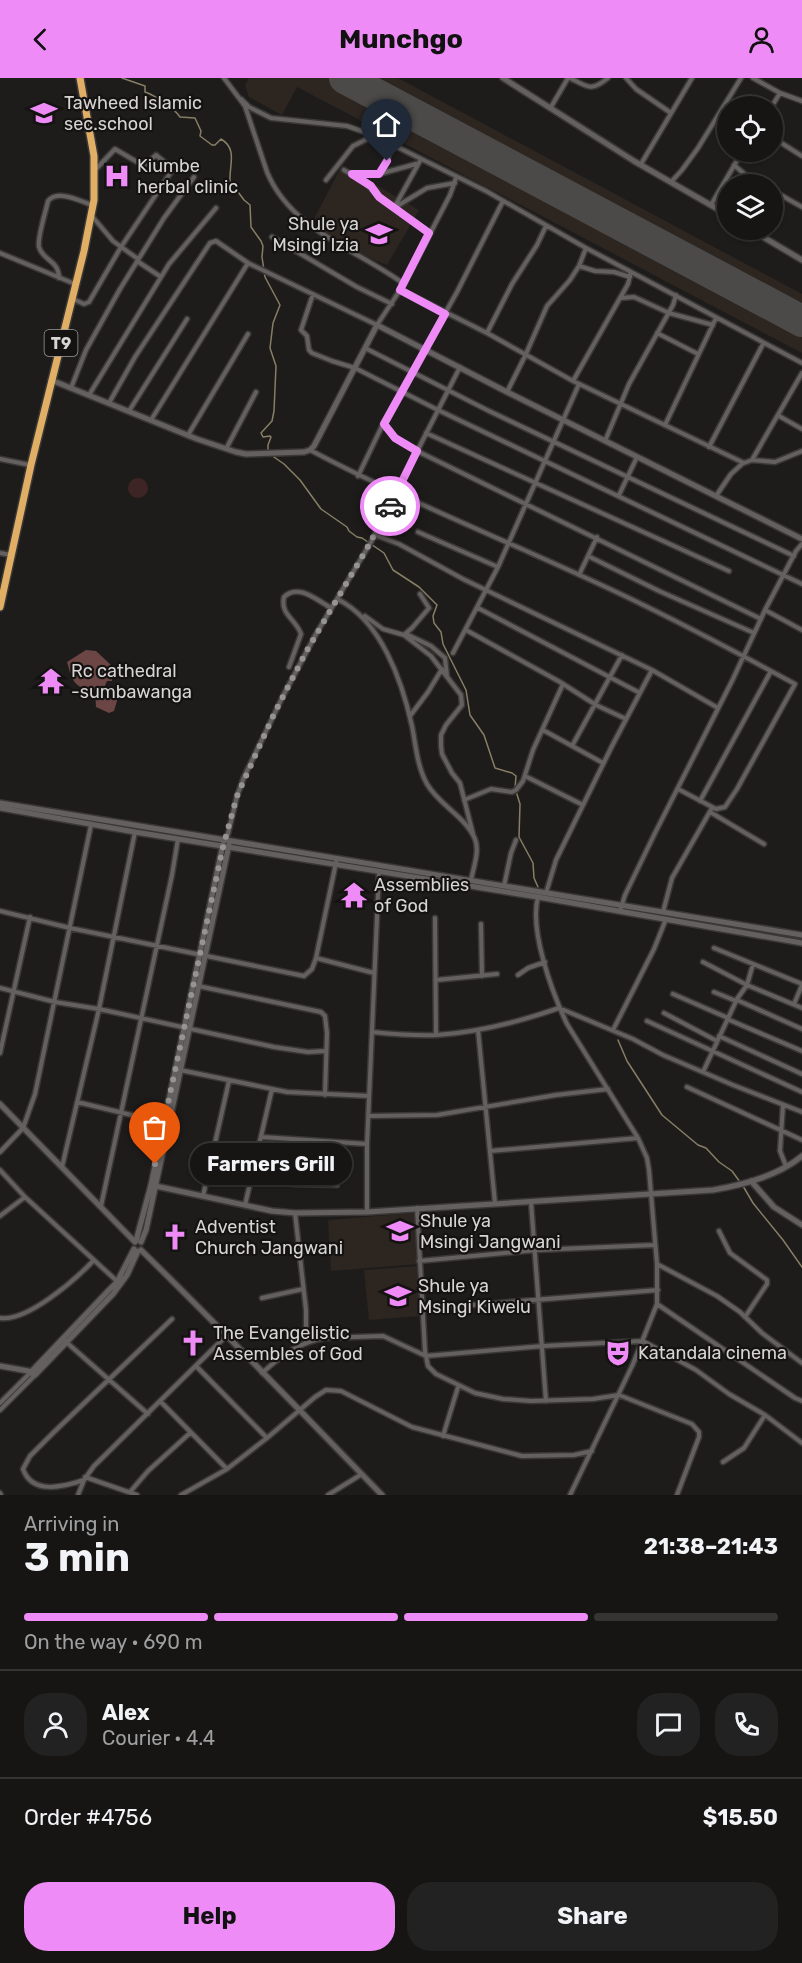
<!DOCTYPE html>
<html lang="en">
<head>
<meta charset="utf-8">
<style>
  body { margin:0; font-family:Rubik,sans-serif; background:#232222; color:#f1f3f6; height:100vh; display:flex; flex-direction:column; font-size:22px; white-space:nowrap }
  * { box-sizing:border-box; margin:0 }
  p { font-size:20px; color:#9e9fa0 }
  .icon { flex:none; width:33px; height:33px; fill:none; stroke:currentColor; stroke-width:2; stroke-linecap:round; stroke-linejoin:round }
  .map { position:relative; height:1417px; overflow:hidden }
  .drawer { display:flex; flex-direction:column; background:#161514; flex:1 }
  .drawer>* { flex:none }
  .controls { position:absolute; left:717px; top:18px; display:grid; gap:12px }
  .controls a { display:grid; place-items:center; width:66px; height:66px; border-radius:50%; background:#161514; box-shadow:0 2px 4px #0004,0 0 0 2px #353434; font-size:30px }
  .pin { position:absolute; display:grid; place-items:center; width:51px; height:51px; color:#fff; margin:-62px -26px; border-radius:50% 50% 50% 0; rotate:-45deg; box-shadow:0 0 6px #0007 }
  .pin .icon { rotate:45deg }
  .courier { position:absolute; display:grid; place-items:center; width:60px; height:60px; margin:-30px; border:4px solid #ef8bf7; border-radius:50%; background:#fff; color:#222; box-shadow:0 2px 8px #0007 }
  .bubble { position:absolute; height:42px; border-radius:21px; background:#161514; box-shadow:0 2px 4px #0004,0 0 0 2px #353434; font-size:20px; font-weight:700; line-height:42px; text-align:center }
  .summary em { font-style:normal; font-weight:700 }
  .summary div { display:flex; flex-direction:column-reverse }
  .summary { display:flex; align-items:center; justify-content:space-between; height:102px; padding:0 24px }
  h1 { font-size:39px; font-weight:700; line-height:45px }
  .bar { display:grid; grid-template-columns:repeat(4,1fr); gap:9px 6px; align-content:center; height:72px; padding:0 24px }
  .bar i { height:8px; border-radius:4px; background:#353434 }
  .bar .selected { background:#ef8bf7 }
  .bar p { grid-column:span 4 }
  .line { display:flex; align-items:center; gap:15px; padding:0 24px; border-top:2px solid #353434 }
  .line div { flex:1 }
  .round { display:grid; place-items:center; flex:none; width:63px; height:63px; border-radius:24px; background:#232222 }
  .button { display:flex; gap:12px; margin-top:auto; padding:12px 24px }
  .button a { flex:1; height:69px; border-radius:24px; background:#ef8bf7; color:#111; font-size:24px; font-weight:700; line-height:69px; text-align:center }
  .button a+a { background:#232222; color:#f1f3f6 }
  header { display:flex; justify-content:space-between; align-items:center; height:78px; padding:0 24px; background:#ef8bf7; color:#111; font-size:27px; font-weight:700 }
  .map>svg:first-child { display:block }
  .built { fill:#2c2520 }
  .green { fill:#3d2525 }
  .forest { fill:#6c4645 }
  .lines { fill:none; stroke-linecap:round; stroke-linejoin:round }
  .stream { stroke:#867f65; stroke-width:1.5 }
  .runway { stroke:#4c4a48; stroke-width:32 }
  .street-casing { stroke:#3a3837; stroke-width:7 }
  .secondary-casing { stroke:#3a3837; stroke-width:8 }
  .highway-casing { stroke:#3a3837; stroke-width:10 }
  .street { stroke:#63605f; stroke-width:4 }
  .secondary { stroke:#63605f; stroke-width:5 }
  .highway { stroke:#e0ae64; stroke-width:7 }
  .done { stroke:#969493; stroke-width:6; stroke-dasharray:0 10.8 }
  .route { stroke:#ef8bf7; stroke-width:8 }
  .labels { text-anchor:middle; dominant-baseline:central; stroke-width:4.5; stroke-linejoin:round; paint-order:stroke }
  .shield { fill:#151312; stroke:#9d9b9a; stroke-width:1.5 }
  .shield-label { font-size:16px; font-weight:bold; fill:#d7d5d4 }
  .poi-label { font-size:18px; fill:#d7d5d4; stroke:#151312; text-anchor:start }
</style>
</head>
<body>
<header><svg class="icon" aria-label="back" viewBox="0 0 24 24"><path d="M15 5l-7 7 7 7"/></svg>Munchgo<svg class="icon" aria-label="person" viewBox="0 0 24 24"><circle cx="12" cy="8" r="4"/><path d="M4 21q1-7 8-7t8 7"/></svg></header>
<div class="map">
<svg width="802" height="1417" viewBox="0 0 802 1417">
  <rect width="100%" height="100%" fill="#1e1c1b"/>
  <path class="built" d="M249 0H398L802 216V275L297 9 282 37 249 19 245 7Z
    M342 87 419 132 387 187 345 170 312 145Z
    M414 1135 419 1186 331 1193 328 1142Z
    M417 1188 420 1238 369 1242 364 1192Z"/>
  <path class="green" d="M128 410a10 10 0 1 1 20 0a10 10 0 1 1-20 0Z"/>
  <path class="forest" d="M86 572 96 573 113 589 112 603H107L104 610 109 615 118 619 114 633 109 635 96 629 95 612C74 611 72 602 67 584Z"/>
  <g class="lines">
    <path class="stream" d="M122 0 145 8V14C156 18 174 30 180 39L195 40 201 53 200 58 212 67H215L221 61C238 71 229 87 230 103L244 122 250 127 251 149 261 163 263 168 262 179 265 199 280 227 273 245 270 270 276 288 274 333 272 343 261 355 263 359 270 358 271 359 268 367V374
      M271 377 284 386 300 402 321 431 347 449 349 453 357 459 362 460 384 475 393 492 419 509 437 527 433 538 434 545 441 554 443 566 466 612 470 637 484 657 495 690 512 695 516 698 515 710 520 726 519 759 533 785 534 800 538 809
      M618 962 627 983 662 1037 698 1067 706 1070 719 1084 732 1093 740 1104
      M743 1108 753 1125 783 1162 802 1189"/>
    <path class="runway" d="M345 0 802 243"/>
    <g class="street-casing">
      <path id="street" d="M224 0 245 28 267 94C291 152 356 171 404 206
        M570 0C588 9 591 14 608 0
        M626 0 636 11 671 35
        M753 0 780 15 802 23
        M241 21 249 29 271 40 347 48 373 57 486 113 586 170 802 285
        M772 28 780 15
        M551 29 568 0
        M772 59 802 78
        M421 81 394 130 429 155
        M641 86 692 0
        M734 87 756 106
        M344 92 366 105 379 119 394 130 427 110 455 105
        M353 96H379L416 86
        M379 96 387 83 392 67
        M326 102 353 68 373 58
        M671 104 682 92 698 70 741 0
        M772 112 802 129
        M711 127 742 74
        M91 137 113 163 138 181
        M272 159 357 209 392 226
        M0 175 75 206
        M137 183 161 199
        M579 188 595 193 614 194 630 199
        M59 200C59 182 43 183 39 169 37 160 46 133 48 123 58 111 80 123 92 127
        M401 212 487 255 573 303 744 385 752 382 802 295
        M313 216 301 252 307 258 309 272 312 275 332 283 355 290 438 332 802 506
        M620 220 634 219 669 235 713 247
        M73 221 84 226 89 224 121 169 173 91 156 77 144 88 115 71 96 91
        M487 255 512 206 537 167 546 148
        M657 255 698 276
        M365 270 489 333 794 478
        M573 303 628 206 631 194
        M71 310 86 272 120 211 164 140 194 99
        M507 314 525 278 547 228 570 202 579 188 586 170
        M89 317 169 186 216 130
        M109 325 135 279 210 165 216 163 248 185
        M129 333 187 241
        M779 338 802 351
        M151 342 248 185 377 247 404 206 450 117 456 100
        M383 346 395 360 417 373 761 541
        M665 347 716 240
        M426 355 729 493
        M188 357 248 256
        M605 363 629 306 673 227 676 217
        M709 369 763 266
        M226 371 256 314
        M310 372C414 427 523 469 629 520 685 547 740 576 795 606L737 711 725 729 716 731 678 711
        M0 381 30 387
        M752 382 775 384 802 373
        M358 398 383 346 457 214 503 123
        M619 417 637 379
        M716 418 731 396 743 385
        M418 454 498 489
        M375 457 399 466 463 501 652 592 718 630
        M0 475 11 477
        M588 478 659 513 754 555
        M579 497 597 459
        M337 521C381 542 402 603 412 648 416 668 417 688 427 706 439 727 466 739 475 761 480 773 473 791 471 802
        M478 530 640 615
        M765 532 802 552
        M365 538 383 551 404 557 431 578 461 617 462 627 446 647 441 657V668L442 676 452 695 460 705 473 756
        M466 552 560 604 596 627 626 641
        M405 556 412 550 429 530 420 516
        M406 556 431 568 445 580 447 598
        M453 575 498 489 579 306
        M289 589 301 556C296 541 280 537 284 519 298 505 317 522 331 530
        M410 638 428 614 442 591
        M543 652 603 685
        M572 668 622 577
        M525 698 583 727
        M464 722 491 711 512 714 516 712 523 703 533 672 563 606
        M700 723 771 593
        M710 734 764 766
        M224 762 228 756 237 718 244 699 283 618 316 556 371 464 460 289
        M504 808 511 775 516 762
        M546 815 556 782 612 668 652 592
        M538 819C529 852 552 914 567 946L638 1060 647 1080 649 1092 657 1186V1226L633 1286 570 1417
        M0 833 70 850 304 898 312 891 316 880 337 780
        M620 833 625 817 655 755 732 603 765 532 796 473 802 466
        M663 834 672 800 712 730
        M435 840 436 957
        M481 846 482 898
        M714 870 802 906
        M316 880 374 895
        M703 884 747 907 802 930
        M518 897 528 890 545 884
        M436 902 497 896
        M198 908 321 934 325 938 327 955 325 1017
        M0 910 55 924 99 931 274 969 308 974 326 973
        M714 914 736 923
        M673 916 728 940
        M737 922 802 951
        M794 926 802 907
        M664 935 717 963
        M727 941 802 973
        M647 943 802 1014
        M478 952 495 1125
        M613 952 654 871 666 841
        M372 954C393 956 415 958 437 957 479 954 519 944 559 930L633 961 663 977 733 1007 802 1034
        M719 958 802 996
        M0 975 30 839
        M180 992 287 1014 369 1018
        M703 994 737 921 747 907 753 886
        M687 1009 802 1062
        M77 1024 165 1045
        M783 1027 780 1073 786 1088
        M369 1038 437 1037 556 1017 608 1011
        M262 1059 367 1066
        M490 1073 638 1060
        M0 1074 23 1050 35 1016 91 747
        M62 1089 99 931 135 754
        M0 1092 25 1119 119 1205
        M252 1098 293 1106 337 1107
        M203 1118 229 1003
        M531 1124 546 1323
        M245 1127 272 1011
        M101 1128 172 797 178 761
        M417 1130 425 1273 428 1288 436 1296 475 1315 503 1321 531 1323 593 1321 619 1317 692 1346 699 1354V1359L677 1417
        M367 1134V1066L379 794
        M295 1135 306 1232V1265
        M0 1138 25 1119
        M719 1153 730 1175 767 1202V1206L745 1239
        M419 1183 536 1172 654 1167
        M657 1186 717 1218 740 1234 762 1255 802 1285
        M262 1220 303 1211
        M657 1226 795 1320 802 1323
        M423 1231 658 1212
        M0 1240C27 1244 75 1202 93 1183
        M65 1263 148 1336
        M196 1288 267 1360
        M262 1295C281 1278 299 1264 325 1260L383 1258 426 1278 543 1268 643 1263 696 1292 729 1316 765 1337 802 1365
        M160 1323 227 1391
        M0 1325 31 1294
        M0 1332 35 1297
        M443 1358 458 1309
        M723 1384 744 1370 765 1337
        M85 1399 137 1417
        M84 1402C63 1409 32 1417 23 1391L30 1378 54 1354 172 1241
        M130 1414 148 1393 190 1355
        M0 1415 1 1417
        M78 1417 84 1402 94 1388 227 1257
        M181 1417 227 1391 267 1360 315 1319 326 1312 341 1313 412 1349 522 1378 574 1377 592 1373
        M328 1417 362 1396"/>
    </g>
    <g class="secondary-casing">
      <path id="secondary" d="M503 0 634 83 728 137
        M751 152 802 182
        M51 302 197 361 236 374 246 376 304 374 310 372 314 368 377 247 507 314 802 461
        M0 725 802 857
        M0 730 135 754 538 819 802 865
        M0 1026 135 1164
        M751 1103 774 1129 802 1147
        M151 1107 272 1133 295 1135 367 1134 713 1112C743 1107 778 1098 802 1078
        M136 1163 151 1107 223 766
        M141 1164 146 1152 229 767
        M141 1172C223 1252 302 1335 382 1417
        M0 1288 28 1293 35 1297 113 1216 127 1197 138 1173
        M31 1294 110 1211 117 1204 134 1171"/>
    </g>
    <g class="highway-casing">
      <path id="highway" d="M0 529 31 387 84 173 94 122V78L80 0"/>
    </g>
    <use href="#street" class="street"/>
    <use href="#secondary" class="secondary"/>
    <use href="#highway" class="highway"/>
  </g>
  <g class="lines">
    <path class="done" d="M155 1086 223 769 237 718 274 636 306 574 366 472 390 428"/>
    <path class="route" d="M387 83 379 96H352L371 108 379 119 429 155 400 212 445 236 384 346 395 360 417 373 390 428"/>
  </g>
  <defs>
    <g id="school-bare" transform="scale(2.07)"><path d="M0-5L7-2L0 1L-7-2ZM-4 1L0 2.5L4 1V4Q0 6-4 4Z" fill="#ef8bf7" stroke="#151312" stroke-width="2.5" paint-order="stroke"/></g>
    <g id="hospital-bare" transform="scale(2.07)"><path d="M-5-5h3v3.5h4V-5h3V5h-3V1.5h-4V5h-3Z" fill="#ef8bf7" stroke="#151312" stroke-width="2.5" paint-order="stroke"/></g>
    <g id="temple-bare" transform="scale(2.07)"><path d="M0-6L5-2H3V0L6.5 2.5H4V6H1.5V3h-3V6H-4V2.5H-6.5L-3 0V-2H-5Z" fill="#ef8bf7" stroke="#151312" stroke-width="2.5" paint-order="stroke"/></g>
    <g id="church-bare" transform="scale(2.07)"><path d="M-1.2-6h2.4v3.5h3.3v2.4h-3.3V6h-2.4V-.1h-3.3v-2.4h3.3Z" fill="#ef8bf7" stroke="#151312" stroke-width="2.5" paint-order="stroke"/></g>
    <g id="theatre-bare" transform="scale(2.07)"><path d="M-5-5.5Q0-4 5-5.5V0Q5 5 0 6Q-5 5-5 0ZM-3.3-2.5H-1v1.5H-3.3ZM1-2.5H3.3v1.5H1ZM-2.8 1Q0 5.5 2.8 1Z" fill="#ef8bf7" stroke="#151312" stroke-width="2.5" paint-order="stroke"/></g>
  </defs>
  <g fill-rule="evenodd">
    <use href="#school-bare" x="44" y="35"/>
    <use href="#hospital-bare" x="117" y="98"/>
    <use href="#school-bare" x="379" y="156"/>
    <use href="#temple-bare" x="51" y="603"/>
    <use href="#temple-bare" x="354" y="817"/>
    <use href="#school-bare" x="400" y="1153"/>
    <use href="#church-bare" x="175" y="1159"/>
    <use href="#school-bare" x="398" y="1218"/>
    <use href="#church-bare" x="193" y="1265"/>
    <use href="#theatre-bare" x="618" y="1275"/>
  </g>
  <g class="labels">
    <rect class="shield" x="44.5" y="252" width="33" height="26" rx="4.5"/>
    <g class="shield-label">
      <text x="61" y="265">T9</text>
    </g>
    <g class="poi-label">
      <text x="64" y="25">Tawheed Islamic<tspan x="64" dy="21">sec.school</tspan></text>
      <text x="137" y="88">Kiumbe<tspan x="137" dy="21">herbal clinic</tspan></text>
      <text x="359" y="146" text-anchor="end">Shule ya<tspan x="359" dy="21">Msingi Izia</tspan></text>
      <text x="71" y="593">Rc cathedral<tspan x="71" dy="21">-sumbawanga</tspan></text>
      <text x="374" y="807">Assemblies<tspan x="374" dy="21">of God</tspan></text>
      <text x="420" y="1143">Shule ya<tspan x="420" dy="21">Msingi Jangwani</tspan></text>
      <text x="195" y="1149">Adventist<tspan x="195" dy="21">Church Jangwani</tspan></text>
      <text x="418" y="1208">Shule ya<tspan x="418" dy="21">Msingi Kiwelu</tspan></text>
      <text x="213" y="1255">The Evangelistic<tspan x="213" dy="21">Assembles of God</tspan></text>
      <text x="638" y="1275">Katandala cinema</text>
    </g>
  </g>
</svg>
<div class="controls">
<a><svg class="icon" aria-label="locate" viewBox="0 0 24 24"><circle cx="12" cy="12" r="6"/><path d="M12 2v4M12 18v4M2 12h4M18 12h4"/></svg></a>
<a><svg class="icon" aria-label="layers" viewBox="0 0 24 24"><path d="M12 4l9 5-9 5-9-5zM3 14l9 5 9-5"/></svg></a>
</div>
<div class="pin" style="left:155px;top:1086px;background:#ea580c"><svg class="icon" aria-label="bag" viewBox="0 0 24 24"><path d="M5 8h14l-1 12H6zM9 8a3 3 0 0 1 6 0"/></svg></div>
<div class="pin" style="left:387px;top:83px;background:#1f2937"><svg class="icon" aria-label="home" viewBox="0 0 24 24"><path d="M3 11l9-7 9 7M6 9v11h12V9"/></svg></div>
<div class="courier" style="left:390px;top:428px"><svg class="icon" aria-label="car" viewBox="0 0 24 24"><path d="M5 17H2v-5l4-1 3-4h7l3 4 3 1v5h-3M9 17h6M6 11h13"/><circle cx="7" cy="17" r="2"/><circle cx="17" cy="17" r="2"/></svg></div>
<div class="bubble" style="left:190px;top:1065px;width:162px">Farmers Grill</div>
</div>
<section class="drawer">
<div class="summary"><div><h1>3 min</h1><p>Arriving in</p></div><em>21:38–21:43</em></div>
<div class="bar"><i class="selected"></i><i class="selected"></i><i class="selected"></i><i></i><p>On the way · 690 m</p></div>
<div class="line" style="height:108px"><a class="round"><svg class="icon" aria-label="person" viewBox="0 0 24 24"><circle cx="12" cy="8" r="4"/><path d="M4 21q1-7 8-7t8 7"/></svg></a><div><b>Alex</b><p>Courier · 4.4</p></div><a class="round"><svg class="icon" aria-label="chat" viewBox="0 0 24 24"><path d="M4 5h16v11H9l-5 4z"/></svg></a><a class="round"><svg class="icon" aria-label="phone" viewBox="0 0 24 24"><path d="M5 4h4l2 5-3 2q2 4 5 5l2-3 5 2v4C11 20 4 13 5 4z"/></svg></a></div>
<div class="line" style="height:78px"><div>Order #4756</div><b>$15.50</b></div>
<div class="button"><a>Help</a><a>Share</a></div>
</section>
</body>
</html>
